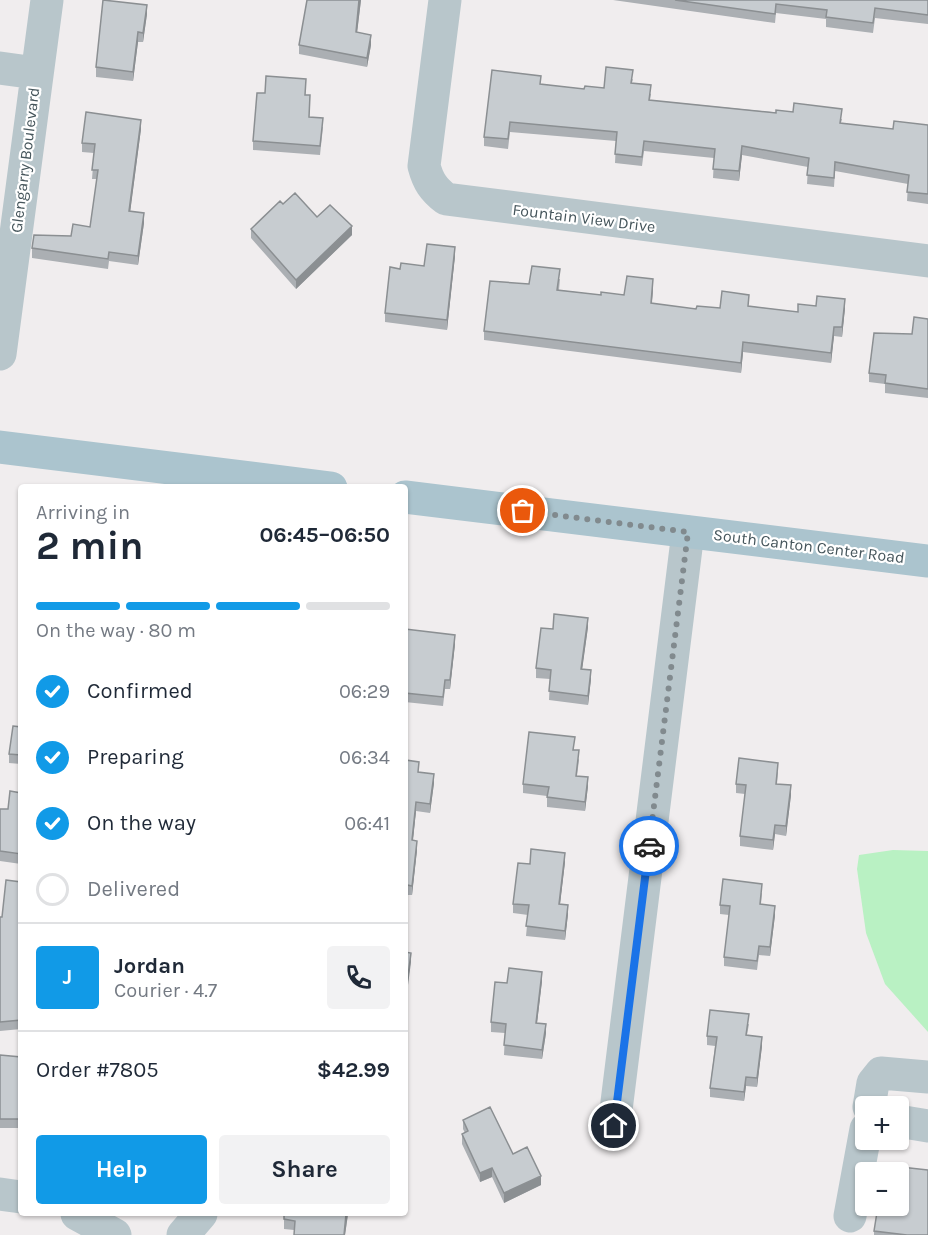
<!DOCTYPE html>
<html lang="en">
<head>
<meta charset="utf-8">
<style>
  body { margin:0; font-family:Karla,sans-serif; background:#f2f2f3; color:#1f2937; height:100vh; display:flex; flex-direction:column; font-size:22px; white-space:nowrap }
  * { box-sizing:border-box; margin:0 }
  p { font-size:20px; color:#747a83 }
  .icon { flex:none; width:33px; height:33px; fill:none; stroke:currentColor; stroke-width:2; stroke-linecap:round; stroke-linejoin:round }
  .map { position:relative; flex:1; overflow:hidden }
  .sheet { position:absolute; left:18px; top:484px; width:390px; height:732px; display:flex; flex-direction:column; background:#fff; border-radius:6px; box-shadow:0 2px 4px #0004 }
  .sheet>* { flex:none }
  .controls { position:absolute; left:855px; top:1096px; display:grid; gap:12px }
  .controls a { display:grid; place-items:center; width:54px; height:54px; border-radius:6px; background:#fff; box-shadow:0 2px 4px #0004; font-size:30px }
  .pin { position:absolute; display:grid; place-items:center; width:51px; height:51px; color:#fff; margin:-26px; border:3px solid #fff; border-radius:50%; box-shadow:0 2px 6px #0007 }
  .courier { position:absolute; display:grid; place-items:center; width:60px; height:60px; margin:-30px; border:4px solid #1a73e8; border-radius:50%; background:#fff; color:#222; box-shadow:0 2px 8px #0007 }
  .summary em { font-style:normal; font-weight:700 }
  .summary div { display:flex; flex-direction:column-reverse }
  .summary { display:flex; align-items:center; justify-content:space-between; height:102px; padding:0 18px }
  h1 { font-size:39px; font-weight:700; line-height:45px }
  .bar { display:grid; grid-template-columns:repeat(4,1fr); gap:9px 6px; align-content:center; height:72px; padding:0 18px }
  .bar i { height:8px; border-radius:4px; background:#e0e1e3 }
  .bar .active { background:#119ae7 }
  .bar p { grid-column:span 4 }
  .line { display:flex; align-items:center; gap:15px; padding:0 18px; border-top:2px solid #e0e1e3 }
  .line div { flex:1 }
  .round { display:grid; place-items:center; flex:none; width:63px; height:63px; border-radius:6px; background:#f2f2f3 }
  ol { padding:0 18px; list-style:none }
  li { display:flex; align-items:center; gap:18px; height:66px }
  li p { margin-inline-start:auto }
  li .icon { padding:6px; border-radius:50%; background:#119ae7; color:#fff; stroke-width:4 }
  li:last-child { color:#747a83 }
  li i { width:33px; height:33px; border:3px solid #e0e1e3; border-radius:50% }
  .button { display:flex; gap:12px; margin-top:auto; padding:12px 18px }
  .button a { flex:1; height:69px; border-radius:6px; background:#119ae7; color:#fff; font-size:24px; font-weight:700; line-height:69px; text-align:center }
  .button a+a { background:#f2f2f3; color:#1f2937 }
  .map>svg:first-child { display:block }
  .green { fill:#b9f1c3 }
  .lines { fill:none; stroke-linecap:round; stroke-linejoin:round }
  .minor { stroke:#b8c6cb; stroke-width:33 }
  .major { stroke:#abc4ce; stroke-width:33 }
  .wall { fill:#abafb3 }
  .shaded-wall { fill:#8b8f92 }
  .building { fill:#c7ccd0; stroke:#8b8f92; stroke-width:1.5 }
  .done { stroke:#818a8e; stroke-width:6; stroke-dasharray:0 10.8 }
  .route { stroke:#1a73e8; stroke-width:8 }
  .labels { text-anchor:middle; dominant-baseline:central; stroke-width:4.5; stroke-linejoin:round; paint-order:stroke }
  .street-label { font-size:16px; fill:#45555b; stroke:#fff }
</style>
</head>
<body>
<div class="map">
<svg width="928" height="1235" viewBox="0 0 928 1235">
  <rect width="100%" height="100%" fill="#f0edee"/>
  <path class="green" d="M893 850 928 851V1032L885 984 866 933 857 869 859 855Z"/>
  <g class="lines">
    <path class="minor" d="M445 0 424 166C428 181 433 189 446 199L928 261
      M0 68 36 73
      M0 354 47 0
      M869 1107 873 1083 881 1073 928 1077
      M898 1121 928 1126
      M614 1126 688 532
      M0 1194 21 1197
      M77 1214 115 1235
      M850 1216 866 1129
      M183 1235 201 1214"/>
    <path class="major" d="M0 447 331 488
      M405 497 928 561"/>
  </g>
  <path class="wall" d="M307 0H361L357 32 371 45 367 67 299 54V45Z
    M613 0H928V24L875 18 873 33 826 27V19L776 13 775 23Z
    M147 14 143 42H138L133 81 96 77V67Z
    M633 79 632 83 651 94 650 100 842 119 841 123 893 129 928 125V204L907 201 908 184 835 171 834 187 807 184 808 167 742 155 739 181 713 178 714 158 644 151 642 166 615 163 616 141 510 132 508 149 484 146V137L541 84 584 89 604 88Z
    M306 95 310 104 309 117 323 127 320 155 253 150V141Z
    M141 129 130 212 144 223 138 265 109 261 108 269 32 258V248L71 236 90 227 97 179H92L94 153 82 152V143Z
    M283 204 317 217 352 235 296 289 251 238V229Z
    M455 256 447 330 385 322V313L400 269 424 266Z
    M560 279 559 290 601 295H624L653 288 652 304 696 309 720 308 749 306 798 312 816 306 845 308 842 337 834 336 831 363 743 352 741 373 484 340V331L529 284Z
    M928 319V398L885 393V384L869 382V373Z
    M588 627 582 669 591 679 588 705 549 700 550 679 536 678V668L553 629Z
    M405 629 455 644 450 689H445L443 706 405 702Z
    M21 727V764L9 763V754Z
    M574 750 579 760 577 776 588 786 585 811 547 807V796L523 793V784Z
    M405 752 407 760 419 772 434 783 430 813 416 811 413 840 417 850 412 895H407L405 912Z
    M778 772 777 784 791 795 786 836 775 834 773 850 740 846V836L745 794 736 793V784Z
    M21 793V864L0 861V811L8 809Z
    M565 862 560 904 568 914 565 940 526 936 528 915 513 913V904L530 864Z
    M21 882V1029L0 1031V917H2Z
    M762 893 761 904 775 915 770 956 759 955 757 970 724 966V957L729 915 720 914V905Z
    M542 981 537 1023 546 1033 542 1059 504 1055 505 1033 491 1032V1022L507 983Z
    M749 1024 747 1035 762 1046 757 1087 746 1086 744 1101 710 1097V1088L715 1046 707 1045V1036Z
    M0 1055 21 1057V1128H0Z
    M463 1120 513 1154 541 1185 504 1203 492 1177 480 1182 462 1144V1134L465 1133 463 1129Z
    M284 1214H348L345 1235 284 1229Z
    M874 1231 928 1235H874Z"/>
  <path class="shaded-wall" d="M359 0H361L356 42V32Z
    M147 5V14L143 42V33Z
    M138 32V42L133 81V72Z
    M371 35V45L367 67V58Z
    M141 120V129L129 221V211Z
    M742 146V155L739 181V171Z
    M144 213V223L138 265V256Z
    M352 226V235L296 289V280Z
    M455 247V256L447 330V320Z
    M653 279V288L651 313V303Z
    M845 299V308L842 337V327Z
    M834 327V336L831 363V353Z
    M743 342V352L741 373V363Z
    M588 618V627L581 678V669Z
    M455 635V644L450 689V680Z
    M591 670V679L588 705V696Z
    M434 774V783L430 813V804Z
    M588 777V786L585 811V802Z
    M791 785V795L786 836V826Z
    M416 802V811L412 849V840Z
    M775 825V834L773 850V840Z
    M417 841V850L412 895V886Z
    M565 853V862L559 913V904Z
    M568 905V914L565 940V931Z
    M775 906V915L770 956V947Z
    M411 953V962L405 1008V998Z
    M542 972V981L536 1032V1023Z
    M546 1024V1033L542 1059V1050Z
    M762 1037V1046L757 1087V1078Z
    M746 1077V1086L744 1101V1092Z
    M492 1168V1177L480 1182V1173Z
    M541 1176V1185L504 1203V1193Z
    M346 1214H348L345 1235H344Z"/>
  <path class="building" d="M103 0 147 5 143 33 138 32 133 72 96 67Z
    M307 0H359L356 32 371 35 367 58 299 45Z
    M675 0H928V15L875 8 873 23 826 17 827 10 776 4 775 14Z
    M606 67 633 70 631 83 651 85 649 100 776 113V110L793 112 794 103 842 109 840 123 893 129 894 121 928 125V194L907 192 909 175 835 162 834 178 807 175 809 158 742 146 739 171 713 169 715 149 644 141 642 157 615 154 617 132 510 122 508 139 484 137 492 70 541 76 540 84 584 89 585 86 604 88Z
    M266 76 306 79 305 95H310L309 117 323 118 320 146 253 141 257 93H265Z
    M86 112 141 120 129 211 144 213 138 256 109 252 108 259 32 248 34 235 71 236 73 224 90 227 98 170H92L95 144 82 143Z
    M295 193 317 217 330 205 352 226 296 280 251 229 280 201 283 204Z
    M427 244 455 247 447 320 385 313 390 267 400 269 401 263 424 266Z
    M532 266 560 269 557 290 601 295V292L624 295 627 276 653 279 651 303 696 309 697 306 720 308 722 291 749 295 748 306 798 312V304L816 306 817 296 845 299 842 327H834L831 353 743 342 741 363 484 331 490 281 529 284Z
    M914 317 928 319V389L885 383 886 375 869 373 874 333 912 334Z
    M554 614 588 618 581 669 591 670 588 696 549 691 551 670 536 668 541 628 553 629Z
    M405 629 455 635 450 680H445L443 697 405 693Z
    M13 726 21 727V755L9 754Z
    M529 732 575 737 573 750H579L576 776 588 777 585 802 547 797 549 787 523 784Z
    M405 752H407L406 760 419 762 418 772 434 774 430 804 416 802 412 840 417 841 412 886 407 885 405 902Z
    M739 758 778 763 776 784 791 785 786 826 775 825 773 840 740 836 746 785 736 784Z
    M10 791 21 793V854L0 851V809H8Z
    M531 849 565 853 559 904 568 905 565 931 526 926 529 905 513 904 518 863 530 864Z
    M723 879 762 884 760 904 775 906 770 947 759 946 757 961 724 957 730 906 720 905Z
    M6 880 21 882V1020L0 1022V917H2Z
    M405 952 411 953 405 998Z
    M509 968 542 972 536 1023 546 1024 542 1050 504 1045 506 1024 491 1022 495 982 507 983Z
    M710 1010 749 1014 746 1035 762 1037 757 1078 746 1077 744 1092 710 1088 717 1037 707 1036Z
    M0 1055 21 1057V1119H0Z
    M490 1107 513 1154 527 1147 541 1176 504 1193 492 1168 480 1173 462 1134 468 1131 463 1120Z
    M883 1165 928 1170V1235H907L874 1231 878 1206H898V1173H882Z
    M284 1214H346L344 1235H294L295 1221 284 1219Z"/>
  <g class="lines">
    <path class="done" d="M523 511 688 532 649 846"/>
    <path class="route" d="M614 1126 649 846"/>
  </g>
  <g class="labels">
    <g class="street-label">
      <text transform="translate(25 160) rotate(-83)">Glengarry Boulevard</text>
      <text transform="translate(584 218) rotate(7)">Fountain View Drive</text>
      <text transform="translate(809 546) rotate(7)">South Canton Center Road</text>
    </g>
  </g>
</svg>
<div class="controls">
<a>+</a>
<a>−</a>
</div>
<div class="pin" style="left:523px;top:511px;background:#ea580c"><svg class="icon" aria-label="bag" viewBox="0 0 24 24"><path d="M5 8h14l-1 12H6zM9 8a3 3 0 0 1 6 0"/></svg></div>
<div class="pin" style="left:614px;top:1126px;background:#1f2937"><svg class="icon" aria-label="home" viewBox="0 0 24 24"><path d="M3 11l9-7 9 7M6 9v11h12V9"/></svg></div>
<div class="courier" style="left:649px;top:846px"><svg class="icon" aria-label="car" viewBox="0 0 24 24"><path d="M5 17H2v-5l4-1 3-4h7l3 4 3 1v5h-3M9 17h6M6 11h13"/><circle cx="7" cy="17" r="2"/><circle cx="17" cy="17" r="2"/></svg></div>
<section class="sheet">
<div class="summary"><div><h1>2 min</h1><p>Arriving in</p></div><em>06:45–06:50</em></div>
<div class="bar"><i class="active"></i><i class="active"></i><i class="active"></i><i></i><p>On the way · 80 m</p></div>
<ol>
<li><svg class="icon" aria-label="check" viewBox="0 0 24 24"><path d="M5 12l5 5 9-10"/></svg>Confirmed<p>06:29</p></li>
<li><svg class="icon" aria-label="check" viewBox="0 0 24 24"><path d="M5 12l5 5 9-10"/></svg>Preparing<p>06:34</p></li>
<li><svg class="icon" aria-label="check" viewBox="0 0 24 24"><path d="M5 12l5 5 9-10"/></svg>On the way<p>06:41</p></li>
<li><i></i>Delivered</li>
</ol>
<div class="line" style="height:108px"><b class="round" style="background:#119ae7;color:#fff">J</b><div><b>Jordan</b><p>Courier · 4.7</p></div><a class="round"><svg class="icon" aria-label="phone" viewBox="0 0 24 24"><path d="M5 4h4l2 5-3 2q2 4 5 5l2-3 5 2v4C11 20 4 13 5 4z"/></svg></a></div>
<div class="line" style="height:78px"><div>Order #7805</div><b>$42.99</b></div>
<div class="button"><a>Help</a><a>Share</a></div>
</section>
</div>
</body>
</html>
